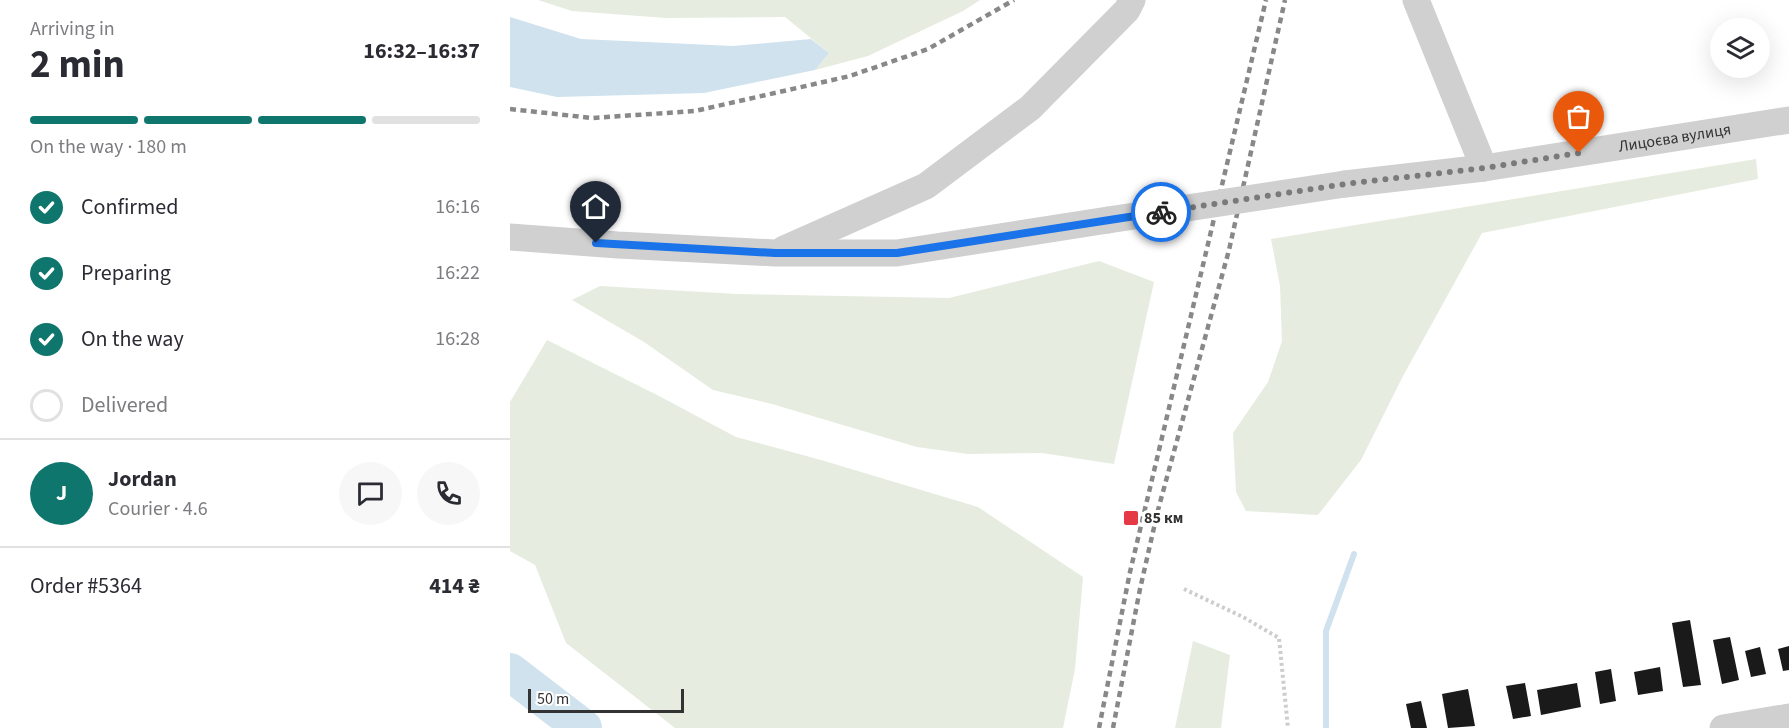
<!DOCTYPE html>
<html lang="en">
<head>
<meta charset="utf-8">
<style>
  body { margin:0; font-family:"Source Sans 3",sans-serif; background:#f7f7f7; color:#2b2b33; height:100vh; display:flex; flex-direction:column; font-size:22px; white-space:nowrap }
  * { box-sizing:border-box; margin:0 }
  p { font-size:20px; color:#7c7c81 }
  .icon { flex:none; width:33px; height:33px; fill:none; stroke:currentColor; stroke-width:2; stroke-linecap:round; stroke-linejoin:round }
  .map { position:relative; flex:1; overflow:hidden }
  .panel { display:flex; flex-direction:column; background:#fff; width:510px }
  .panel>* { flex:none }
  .tools { position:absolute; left:1200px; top:18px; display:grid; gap:12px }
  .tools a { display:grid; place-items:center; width:60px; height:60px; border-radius:50%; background:#fff; box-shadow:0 6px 24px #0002; font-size:30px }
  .scale { position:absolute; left:18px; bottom:15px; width:156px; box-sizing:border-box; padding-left:6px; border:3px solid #333; border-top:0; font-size:16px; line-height:21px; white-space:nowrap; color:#333; -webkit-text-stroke:4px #fff; paint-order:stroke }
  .pin { position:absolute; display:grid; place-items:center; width:51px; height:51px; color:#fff; margin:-62px -26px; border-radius:50% 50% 50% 0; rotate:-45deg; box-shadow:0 0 6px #0007 }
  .pin .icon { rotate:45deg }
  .courier { position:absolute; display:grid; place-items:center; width:60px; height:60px; margin:-30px; border:4px solid #1a73e8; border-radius:50%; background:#fff; color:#222; box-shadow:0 2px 8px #0007 }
  .summary em { font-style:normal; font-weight:700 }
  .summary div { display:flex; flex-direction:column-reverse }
  .summary { display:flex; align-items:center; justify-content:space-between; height:102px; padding:0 30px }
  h1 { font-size:39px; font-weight:700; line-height:45px }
  .bar { display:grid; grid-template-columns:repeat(4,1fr); gap:9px 6px; align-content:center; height:72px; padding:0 30px }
  .bar i { height:8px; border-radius:4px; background:#e1e1e2 }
  .bar .on { background:#0f766e }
  .bar p { grid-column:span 4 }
  .line { display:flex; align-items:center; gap:15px; padding:0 30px; border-top:2px solid #e1e1e2 }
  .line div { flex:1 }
  .round { display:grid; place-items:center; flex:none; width:63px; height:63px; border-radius:32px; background:#f7f7f7 }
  ol { padding:0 30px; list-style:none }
  li { display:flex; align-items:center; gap:18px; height:66px }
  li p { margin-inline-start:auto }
  li .icon { padding:6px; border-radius:50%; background:#0f766e; color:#fff; stroke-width:4 }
  li:last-child { color:#7c7c81 }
  li i { width:33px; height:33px; border:3px solid #e1e1e2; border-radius:50% }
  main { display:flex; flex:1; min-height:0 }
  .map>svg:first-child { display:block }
  .green { fill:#e6ecdf }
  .water { fill:#cfe2ee }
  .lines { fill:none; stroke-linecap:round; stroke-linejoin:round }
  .stream { stroke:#cfe2ee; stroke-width:6 }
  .river { stroke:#cfe2ee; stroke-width:38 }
  .building { fill:#1a1a1a }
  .path { stroke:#cdcdcd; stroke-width:4; stroke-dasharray:3 3; stroke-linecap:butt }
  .minor { stroke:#d0d0d0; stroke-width:27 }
  .rail { stroke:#888; stroke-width:4.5; stroke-dasharray:6 4.5; stroke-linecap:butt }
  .minor-bridge { stroke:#d0d0d0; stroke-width:27 }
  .done { stroke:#7a7a7a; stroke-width:6; stroke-dasharray:0 10.8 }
  .route { stroke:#1a73e8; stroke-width:8 }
  .poi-dot { fill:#e63946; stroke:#fff; stroke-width:2 }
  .labels { text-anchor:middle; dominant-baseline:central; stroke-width:6; stroke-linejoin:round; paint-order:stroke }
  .street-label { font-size:16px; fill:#333; stroke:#fff }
  .poi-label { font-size:16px; font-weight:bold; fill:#333; stroke:#fff; text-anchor:start }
</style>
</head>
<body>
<main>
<section class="panel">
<div class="summary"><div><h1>2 min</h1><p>Arriving in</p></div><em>16:32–16:37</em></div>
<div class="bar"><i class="on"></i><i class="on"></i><i class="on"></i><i></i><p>On the way · 180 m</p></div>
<ol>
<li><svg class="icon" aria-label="check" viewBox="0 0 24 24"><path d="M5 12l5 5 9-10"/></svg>Confirmed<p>16:16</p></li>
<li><svg class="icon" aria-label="check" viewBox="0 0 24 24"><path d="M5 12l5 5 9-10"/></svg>Preparing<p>16:22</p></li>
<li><svg class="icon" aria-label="check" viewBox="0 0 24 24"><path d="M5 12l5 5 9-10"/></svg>On the way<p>16:28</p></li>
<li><i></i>Delivered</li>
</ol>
<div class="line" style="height:108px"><b class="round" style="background:#0f766e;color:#fff">J</b><div><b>Jordan</b><p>Courier · 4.6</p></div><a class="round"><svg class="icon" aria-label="chat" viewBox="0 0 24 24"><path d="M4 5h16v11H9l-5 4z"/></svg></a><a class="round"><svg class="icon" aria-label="phone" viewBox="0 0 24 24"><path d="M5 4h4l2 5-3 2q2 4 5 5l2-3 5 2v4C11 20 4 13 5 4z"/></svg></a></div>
<div class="line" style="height:78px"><div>Order #5364</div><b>414 ₴</b></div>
</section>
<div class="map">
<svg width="1279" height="728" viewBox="0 0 1279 728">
  <rect width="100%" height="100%" fill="#fff"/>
  <path class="green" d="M28 0H470L453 11 358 56 305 70 319 53 275 17 156 18 62 11Z
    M1246 159 1248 179 972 233 893 376 851 460 808 515 736 511 726 492 723 433 758 382 772 341 770 286 761 239Z
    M589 261 644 282 604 464 532 453 458 454 407 447 262 404 203 390 134 342 62 300 90 286 227 294 439 298Z
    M37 340 147 395 226 437 311 460 468 507 573 577 565 669 553 728H165L56 643 25 565 0 551V402Z
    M683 641 720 655 711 728H665Z"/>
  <path class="water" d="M0 17 71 39 223 46 301 39 319 53 305 70 194 93 47 97 0 87Z"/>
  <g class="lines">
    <path class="stream" d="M816 728V631L844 554"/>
    <path class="river" d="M0 672 73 728"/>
  </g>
  <path class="building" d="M1180 620 1191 685 1173 687 1162 623Z
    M1220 637 1229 680 1212 684 1203 640Z
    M1279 646V670L1273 671 1268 649Z
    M1250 647 1256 674 1241 677 1235 651Z
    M1150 667 1153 691 1128 695 1124 672Z
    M1101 669 1106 701 1090 704 1085 672Z
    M1015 683 1021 716 1003 719 996 686Z
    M1067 683 1071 707 1031 715 1027 690Z
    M958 689 965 726 938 728 932 694Z
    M911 701 917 728H901L896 704Z"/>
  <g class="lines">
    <path class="path" d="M674 589 733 617 769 638 778 728"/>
    <g class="minor">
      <path d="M906 0 974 168"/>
      <path id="s1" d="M835 184 974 168 1279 120"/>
      <path d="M0 237 108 245 265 253H387L598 220"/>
      <path d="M274 249 416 186 520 108 617 10 622 0"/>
      <path d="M1213 728 1279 717"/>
    </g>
    <path class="rail" d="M0 109 82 118 185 111 340 76 418 49 504 0
      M589 728 620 572 756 0
      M603 728 630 589 648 510 719 250 775 0"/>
    <path class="minor-bridge" d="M598 220 835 184"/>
  </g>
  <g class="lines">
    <path class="done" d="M651 212 835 184 974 168 1069 153"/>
    <path class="route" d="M86 243 265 253H387L651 212"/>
  </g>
  <rect class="poi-dot" x="613" y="510" width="16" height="16" rx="3"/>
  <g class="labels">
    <g class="street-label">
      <text stroke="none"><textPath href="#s1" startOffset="333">Лицоєва вулиця</textPath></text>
    </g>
    <g class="poi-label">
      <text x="634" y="518">85 км</text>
    </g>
  </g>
</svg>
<div class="tools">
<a><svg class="icon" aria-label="layers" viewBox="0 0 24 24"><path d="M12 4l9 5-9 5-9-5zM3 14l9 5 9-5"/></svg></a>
</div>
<div class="scale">50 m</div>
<div class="pin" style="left:1069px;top:153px;background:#ea580c"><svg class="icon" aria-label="bag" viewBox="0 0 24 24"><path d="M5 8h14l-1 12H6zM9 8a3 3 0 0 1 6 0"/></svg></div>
<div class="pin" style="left:86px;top:243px;background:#1f2937"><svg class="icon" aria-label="home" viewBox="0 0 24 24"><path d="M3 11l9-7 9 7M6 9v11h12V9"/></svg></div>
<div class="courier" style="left:651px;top:212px"><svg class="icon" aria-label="bike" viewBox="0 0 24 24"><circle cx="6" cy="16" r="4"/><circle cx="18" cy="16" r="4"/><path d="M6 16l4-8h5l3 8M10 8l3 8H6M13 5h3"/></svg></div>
</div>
</main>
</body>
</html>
